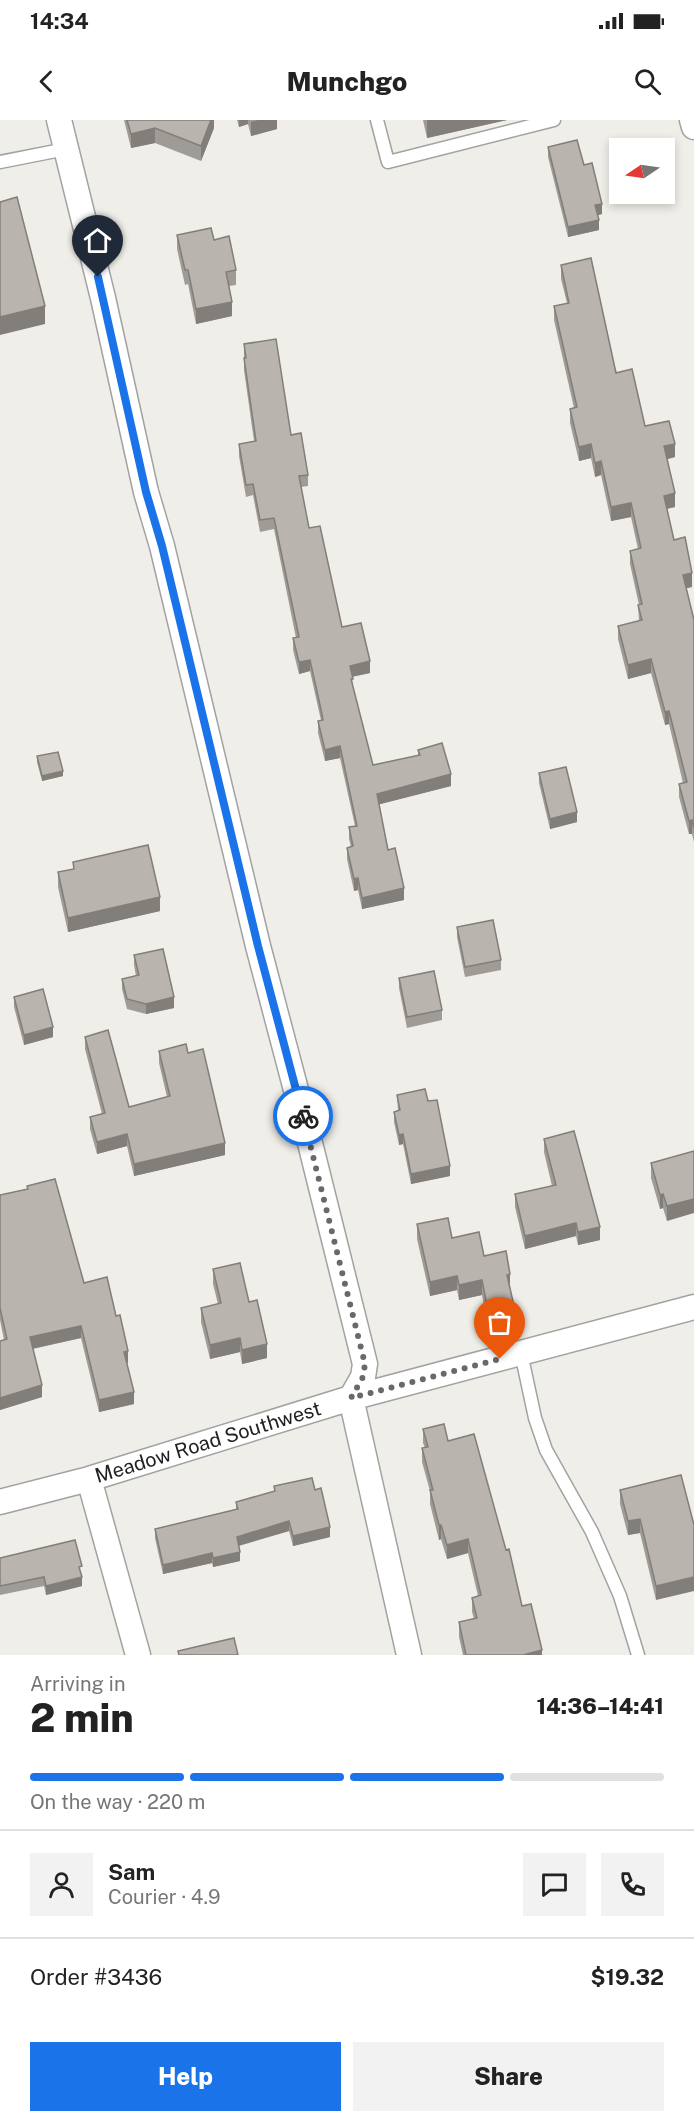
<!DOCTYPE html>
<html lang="en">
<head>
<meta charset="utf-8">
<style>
  body { margin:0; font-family:"Public Sans",sans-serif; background:#f2f2f2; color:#222; height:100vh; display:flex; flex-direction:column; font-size:22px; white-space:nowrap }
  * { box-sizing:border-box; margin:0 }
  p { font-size:20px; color:#767676 }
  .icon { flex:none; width:33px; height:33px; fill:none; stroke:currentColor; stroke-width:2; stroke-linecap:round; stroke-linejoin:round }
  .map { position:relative; height:1535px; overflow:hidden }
  .side { display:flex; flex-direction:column; background:#fff; flex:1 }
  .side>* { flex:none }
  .needle { width:39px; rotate:257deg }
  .fabs { position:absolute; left:609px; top:18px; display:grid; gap:12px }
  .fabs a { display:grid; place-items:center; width:66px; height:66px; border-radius:0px; background:#fff; box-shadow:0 3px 9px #0003; font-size:30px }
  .pin { position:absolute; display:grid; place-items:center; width:51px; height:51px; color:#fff; margin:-62px -26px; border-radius:50% 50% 50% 0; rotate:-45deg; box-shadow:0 0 6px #0007 }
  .pin .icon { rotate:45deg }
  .courier { position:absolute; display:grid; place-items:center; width:60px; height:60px; margin:-30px; border:4px solid #1a73e8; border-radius:50%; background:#fff; color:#222; box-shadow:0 2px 8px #0007 }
  .overview em { font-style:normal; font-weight:800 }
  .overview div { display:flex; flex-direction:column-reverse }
  .overview { display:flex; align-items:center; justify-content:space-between; height:102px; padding:0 30px }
  h1 { font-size:39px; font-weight:800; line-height:45px }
  .bar { display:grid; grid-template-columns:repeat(4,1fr); gap:9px 6px; align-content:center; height:72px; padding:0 30px }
  .bar i { height:8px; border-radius:4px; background:#e0e0e0 }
  .bar .active { background:#1a73e8 }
  .bar p { grid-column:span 4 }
  .line { display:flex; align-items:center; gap:15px; padding:0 30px; border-top:2px solid #e0e0e0 }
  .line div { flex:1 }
  .round { display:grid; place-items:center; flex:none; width:63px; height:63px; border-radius:0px; background:#f2f2f2 }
  .primary-button { display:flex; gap:12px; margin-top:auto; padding:12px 30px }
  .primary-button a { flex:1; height:69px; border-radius:0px; background:#1a73e8; color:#fff; font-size:24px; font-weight:800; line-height:69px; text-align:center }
  .primary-button a+a { background:#f2f2f2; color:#222 }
  .status { display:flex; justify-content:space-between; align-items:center; height:42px; padding:0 30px; background:#fff; direction:ltr }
  .status svg { height:16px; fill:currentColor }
  header { display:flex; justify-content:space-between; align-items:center; height:78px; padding:0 30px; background:#fff; font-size:27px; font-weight:800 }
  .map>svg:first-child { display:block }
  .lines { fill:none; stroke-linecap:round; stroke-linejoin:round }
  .lane-casing { stroke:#a2a2a2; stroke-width:15 }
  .street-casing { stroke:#a2a2a2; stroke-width:27 }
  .lane { stroke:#fff; stroke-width:12 }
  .street { stroke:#fff; stroke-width:24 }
  .wall { fill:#9f9b96 }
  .shaded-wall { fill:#827e7a }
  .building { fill:#b9b4ae; stroke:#827e7a; stroke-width:1.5 }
  .done { stroke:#696967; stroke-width:6; stroke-dasharray:0 10.8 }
  .route { stroke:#1a73e8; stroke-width:8 }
  .labels { text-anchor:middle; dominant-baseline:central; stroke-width:5; stroke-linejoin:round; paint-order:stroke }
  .street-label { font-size:20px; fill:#212121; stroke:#fff }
</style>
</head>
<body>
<div class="status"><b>14:34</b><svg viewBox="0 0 49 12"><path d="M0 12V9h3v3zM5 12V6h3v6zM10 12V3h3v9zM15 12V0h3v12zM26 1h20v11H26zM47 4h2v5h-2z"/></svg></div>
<header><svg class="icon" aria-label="back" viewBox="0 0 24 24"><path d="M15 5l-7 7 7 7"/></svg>Munchgo<svg class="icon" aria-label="search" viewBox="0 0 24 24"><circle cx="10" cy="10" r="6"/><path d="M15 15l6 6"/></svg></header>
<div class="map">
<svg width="694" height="1535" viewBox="0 0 694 1535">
  <rect width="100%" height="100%" fill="#f0eee8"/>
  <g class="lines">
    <g class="lane-casing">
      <path id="lane" d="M377 0 388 42 554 0
        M0 42 66 29
        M521 1233 535 1298 546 1330 592 1412 620 1476 638 1535"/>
    </g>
    <g class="street-casing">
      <path id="street" d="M59 0 103 178 146 372 162 426 258 826 310 1023 365 1244 363 1257 351 1278 409 1535
        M692 0 694 7
        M89 1359 138 1535
        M0 1382 89 1359 351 1278 694 1187"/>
    </g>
    <use href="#lane" class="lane"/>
    <use href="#street" class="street"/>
  </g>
  <path class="wall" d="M124 0H214V8L201 41 155 23 131 28Z
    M237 0H277V9L251 16 248 4 239 7Z
    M423 0H507L427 18Z
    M548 27 584 45 602 94 597 95 599 110 568 117 548 37Z
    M177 115 214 120 236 150V165L229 166 232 196 196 204 188 164 185 165 177 129Z
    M561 145 645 306 675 337 667 339 675 387 667 389 674 420 692 467 686 468 694 500V722L692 714H689L679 677V664L683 663 669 604 665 605 651 553 628 559 618 519V506L639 501 638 485H639L630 444V431L638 429 631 397 611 401 601 355 595 357 591 338 579 341 570 303V289L574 288 554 200V186L567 183 561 159Z
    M244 224 291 315 308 355V366L301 367 309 408 342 507 370 553 352 557 353 568 373 645 418 636V630L451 666 379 684 388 730 404 780 362 789 358 770 354 771 347 739V728L351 727 349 719V707L355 706 340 638 325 641 318 613V601L321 600 320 596 310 551 299 554 293 530V518H296L274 409 260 412 253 375 246 377 239 336V324L254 321 244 250Z
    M37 636 63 656 42 661 37 642Z
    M539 653 577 702 550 709 539 663Z
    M73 742 160 791 68 812 58 767V752L73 749Z
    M457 807 501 840V850L465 857 457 817Z
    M134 835 174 888 146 894 127 889 122 869V859L136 856 134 845Z
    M399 858 442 890V900L407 908 399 868Z
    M14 877 53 917 24 925 14 887Z
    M85 917 129 987 167 977 159 943V931L188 933 225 1035 134 1056 127 1026 97 1034 90 1009V997L102 994 85 929Z
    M397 975 428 981 450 1056 411 1064 403 1024 399 1025 394 1002V992L398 991Z
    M544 1019 600 1120 578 1125 576 1116 525 1129 515 1087V1074L552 1066 544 1032Z
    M694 1031 667 1101 663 1088 660 1089 651 1058V1043Z
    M27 1066 84 1163 128 1243H127L134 1284 99 1292 81 1218 33 1229 42 1277 0 1290V1221L4 1220 0 1200V1075L27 1069Z
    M417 1104 452 1118 484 1136 510 1168 514 1200 488 1205 482 1175 459 1180 457 1170 430 1176 417 1119Z
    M213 1149 249 1182 267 1238 242 1244 240 1232 210 1239 201 1202V1188L218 1184 213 1164Z
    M423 1309 448 1321 522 1486 542 1535H463L459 1517V1502L474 1499 472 1492V1478L478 1476 468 1433 447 1439 441 1419 439 1420 430 1384V1371L422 1342V1328H425L423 1323Z
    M681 1355 656 1480 640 1413 628 1415 620 1384V1370Z
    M274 1366 315 1370 330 1417 293 1426 289 1411 239 1426 240 1441 213 1447 212 1443 163 1454 155 1418V1409L236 1389V1382L274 1371Z
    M0 1438 81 1455 82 1466 46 1475 44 1466 0 1475Z"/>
  <path class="shaded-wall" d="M211 0H214V8L201 41V26Z
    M239 0H248V4L239 7Z
    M258 0H277V9L251 16V2Z
    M427 0H507L427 18Z
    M155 8V23L131 28V14Z
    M602 84V94L595 96V85Z
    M599 100V110L568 117V107Z
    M232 182V196L196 204V189Z
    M45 186V204L0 215V197Z
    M591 324V338L579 341V327Z
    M675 324V337L664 340V326Z
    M601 341V355L595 357V343Z
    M675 373V387L664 389V376Z
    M631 383V397L611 401V387Z
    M692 453V467L683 469V455Z
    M651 539V553L628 559V545Z
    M310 540V551L299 554V542Z
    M370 541V553L350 557V546Z
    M669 591V604L665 605V592Z
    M340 626V638L325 641V630Z
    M63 651V656L42 661V656Z
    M451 654V666L377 685V674Z
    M577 692V702L550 709V699Z
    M692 700V714H689V701Z
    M358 758V770L354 771V759Z
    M404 768V780L362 789V778Z
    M160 777V791L68 812V798Z
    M174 877V888L146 894V884Z
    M53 907V917L24 925V915Z
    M127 1014V1026L97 1034V1022Z
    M403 1014V1024L399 1025V1015Z
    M225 1023V1035L134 1056V1044Z
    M450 1046V1056L411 1064V1054Z
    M663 1074V1088L660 1089V1075Z
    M694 1079V1093L667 1101V1086Z
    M576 1103V1116L525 1129V1116Z
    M600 1107V1120L578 1125V1112Z
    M510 1154V1168L507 1155Z
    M457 1156V1170L430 1176V1162Z
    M482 1160V1175L459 1180V1165Z
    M514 1186V1200L488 1205V1191Z
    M81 1206V1218L30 1229V1217Z
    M240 1218V1232L210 1239V1225Z
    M267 1224V1238L242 1244V1230Z
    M128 1231V1243L124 1244V1232Z
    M42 1265V1277L0 1290V1278Z
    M134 1272V1284L99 1292V1280Z
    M640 1399V1413L628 1415V1401Z
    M289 1401V1411L237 1426V1417Z
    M439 1405H441V1419L439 1420Z
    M330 1407V1417L293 1426V1416Z
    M468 1419V1433L447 1439V1425Z
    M240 1432V1441L213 1447V1438Z
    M212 1433V1443L163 1454V1445Z
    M82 1457V1466L46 1475V1466Z
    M694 1457V1471L656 1480V1466Z
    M542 1530V1535H523Z"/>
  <path class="building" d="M127 0H211L201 26 155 8 131 14Z
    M577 20 584 45 592 43 602 84 595 85 599 100 568 107 548 27Z
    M17 77 45 186 0 197V82Z
    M211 108 214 120 229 116 236 150 226 152 232 182 196 189 188 150H185L177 115Z
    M591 138 616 253 632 249 645 306 669 301 675 324 664 326 675 373 664 376 674 420 685 417 692 453 683 455 694 500V708L692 700 689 701 679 664 687 662 669 591 665 592 651 539 628 545 618 506 642 500 638 485 642 484 630 431 641 428 631 383 611 387 601 341 595 343 591 324 579 327 570 289 577 287 554 186 569 183 561 145Z
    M276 219 291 315 301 313 308 355 299 356 309 408 320 406 342 507 361 503 370 541 350 546 353 559H351L373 645 420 635 418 630 442 623 451 654 377 674 388 730 395 728 404 768 362 778 358 758 354 759 347 728 353 726 349 707 357 706 340 626 325 630 318 601 323 600 320 585 310 540 299 542 293 518 299 517 274 398 260 400 253 364 246 365 239 324 256 321 244 238H246L244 224Z
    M58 632 63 651 42 656 37 636Z
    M566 647 577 692 550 699 539 653Z
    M148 725 160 777 68 798 58 752 74 749 73 742Z
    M493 800 501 840 465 847 457 807Z
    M163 829 174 877 146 884 127 879 122 859 139 855 134 835Z
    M434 851 442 890 407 897 399 858Z
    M43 869 53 907 24 915 14 877Z
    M108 910 129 987 170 976 159 931 186 924 188 933 203 929 225 1023 134 1044 127 1014 97 1022 90 997 105 993 85 917Z
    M425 969 428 981 437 980 450 1046 411 1054 403 1014 399 1015 394 992 400 990 397 975Z
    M574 1011 600 1107 578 1112 576 1103 525 1116 515 1074 556 1065 544 1019Z
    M694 1031V1079L667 1086 663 1074 660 1075 651 1043Z
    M55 1059 84 1163 107 1157 116 1196 120 1195 128 1231 124 1232 134 1272 99 1280 81 1206 30 1217 42 1265 0 1278V1221L7 1219 0 1188V1075L28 1069 27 1066Z
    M448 1098 452 1118 479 1112 484 1136 506 1131 510 1154 507 1155 514 1186 488 1191 482 1160 459 1165 457 1156 430 1162 417 1104Z
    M240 1143 249 1182 257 1180 267 1224 242 1230 240 1218 210 1225 201 1188 221 1183 213 1149Z
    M444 1304 448 1321 474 1314 506 1430 509 1429 522 1486 531 1484 542 1530 523 1535H466L459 1502 477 1498 472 1478 481 1475 468 1419 447 1425 441 1405H439L430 1370H433L422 1328 428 1327 423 1309Z
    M681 1355 694 1405V1457L656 1466 640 1399 628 1401 620 1370Z
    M312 1358 315 1370 321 1368 330 1407 293 1416 289 1401 237 1417 240 1432 213 1438 212 1433 163 1445 155 1409 238 1389 236 1382 275 1371 274 1366Z
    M75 1420 82 1446 79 1447 82 1457 46 1466 44 1457 0 1466V1438Z
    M234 1518 238 1535H179L178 1531Z"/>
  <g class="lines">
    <path class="done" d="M303 996 365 1244 363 1257 351 1278 500 1239"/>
    <path class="route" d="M98 157 146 372 162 426 258 826 303 996"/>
  </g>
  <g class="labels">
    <g class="street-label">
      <text transform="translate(208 1322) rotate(-17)">Meadow Road Southwest</text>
    </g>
  </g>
</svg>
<div class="fabs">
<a><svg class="needle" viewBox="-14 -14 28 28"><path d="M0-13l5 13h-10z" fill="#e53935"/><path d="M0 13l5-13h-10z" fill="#767676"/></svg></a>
</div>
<div class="pin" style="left:500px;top:1239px;background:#ea580c"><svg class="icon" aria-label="bag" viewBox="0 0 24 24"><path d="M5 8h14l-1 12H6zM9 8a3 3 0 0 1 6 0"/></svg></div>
<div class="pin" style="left:98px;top:157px;background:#1f2937"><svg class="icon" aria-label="home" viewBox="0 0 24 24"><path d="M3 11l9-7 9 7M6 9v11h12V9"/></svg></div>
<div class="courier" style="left:303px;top:996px"><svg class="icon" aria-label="bike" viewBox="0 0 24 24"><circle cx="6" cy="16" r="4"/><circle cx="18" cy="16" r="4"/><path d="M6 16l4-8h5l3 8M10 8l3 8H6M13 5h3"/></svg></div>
</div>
<section class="side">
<div class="overview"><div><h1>2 min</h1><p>Arriving in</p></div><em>14:36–14:41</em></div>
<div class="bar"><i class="active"></i><i class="active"></i><i class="active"></i><i></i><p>On the way · 220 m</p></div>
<div class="line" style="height:108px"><a class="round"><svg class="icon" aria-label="person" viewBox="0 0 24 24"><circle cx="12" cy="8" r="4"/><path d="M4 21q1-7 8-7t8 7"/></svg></a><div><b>Sam</b><p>Courier · 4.9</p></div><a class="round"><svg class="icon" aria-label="chat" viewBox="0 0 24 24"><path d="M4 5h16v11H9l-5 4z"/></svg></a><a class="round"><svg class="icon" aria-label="phone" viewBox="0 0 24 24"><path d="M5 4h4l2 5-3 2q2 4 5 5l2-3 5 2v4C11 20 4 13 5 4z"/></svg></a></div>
<div class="line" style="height:78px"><div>Order #3436</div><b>$19.32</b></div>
<div class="primary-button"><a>Help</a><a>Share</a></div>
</section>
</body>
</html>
